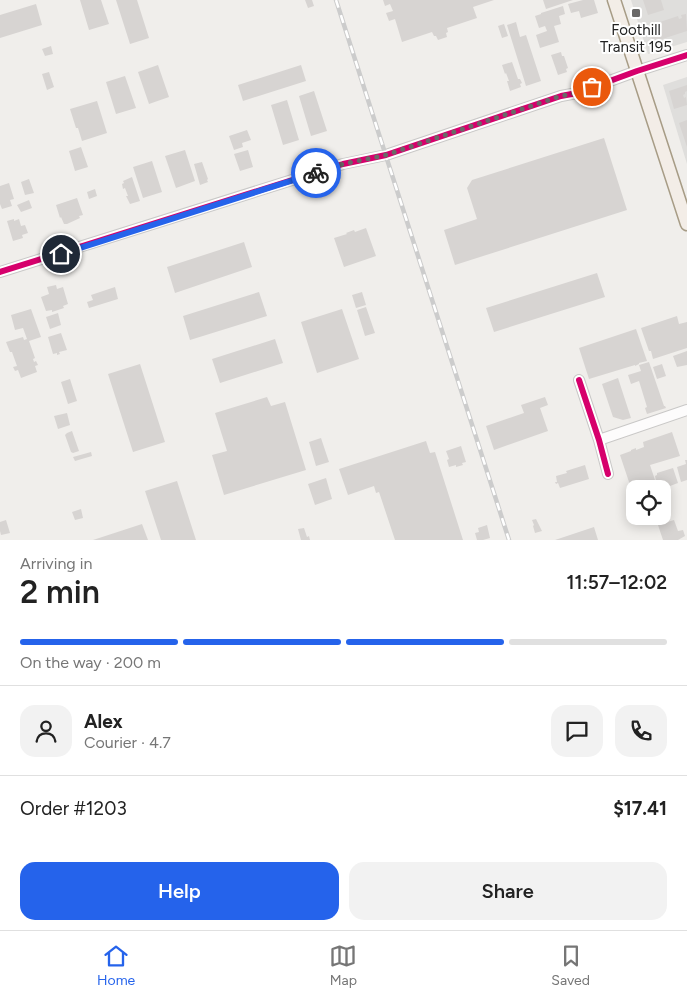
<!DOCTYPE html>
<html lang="en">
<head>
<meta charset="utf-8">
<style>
  body { margin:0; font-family:Figtree,sans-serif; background:#f2f2f2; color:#222; height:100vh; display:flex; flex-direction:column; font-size:19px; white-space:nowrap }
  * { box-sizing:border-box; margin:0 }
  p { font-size:16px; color:#767676 }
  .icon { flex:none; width:28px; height:28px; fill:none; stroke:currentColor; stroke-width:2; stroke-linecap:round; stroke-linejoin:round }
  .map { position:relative; height:540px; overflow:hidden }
  .panel { display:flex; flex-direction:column; background:#fff; flex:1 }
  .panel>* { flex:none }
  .buttons { position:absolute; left:626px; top:480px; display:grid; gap:10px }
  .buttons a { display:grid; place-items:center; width:45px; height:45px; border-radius:10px; background:#fff; box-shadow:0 2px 12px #0003; font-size:25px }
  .pin { position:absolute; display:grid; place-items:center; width:42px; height:42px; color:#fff; margin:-21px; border:2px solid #fff; border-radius:50%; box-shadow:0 1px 5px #0007 }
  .courier { position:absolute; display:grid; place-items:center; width:50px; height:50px; margin:-25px; border:4px solid #2563eb; border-radius:50%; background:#fff; color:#222; box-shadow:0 1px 6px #0007 }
  .headline em { font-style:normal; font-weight:600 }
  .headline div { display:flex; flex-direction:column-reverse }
  .headline { display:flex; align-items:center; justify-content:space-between; height:85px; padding:0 20px }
  h1 { font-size:32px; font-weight:600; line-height:38px }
  .bar { display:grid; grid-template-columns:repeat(4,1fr); gap:8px 5px; align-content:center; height:60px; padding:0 20px }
  .bar i { height:6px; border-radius:4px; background:#e0e0e0 }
  .bar .current { background:#2563eb }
  .bar p { grid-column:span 4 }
  .line { display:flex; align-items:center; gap:12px; padding:0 20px; border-top:1px solid #e0e0e0 }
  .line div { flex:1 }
  .round { display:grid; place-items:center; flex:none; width:52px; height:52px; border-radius:15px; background:#f2f2f2 }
  .primary-button { display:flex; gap:10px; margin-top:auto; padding:10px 20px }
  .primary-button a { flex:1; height:58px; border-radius:15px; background:#2563eb; color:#fff; font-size:20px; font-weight:600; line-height:58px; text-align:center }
  .primary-button a+a { background:#f2f2f2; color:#222 }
  .tab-bar { display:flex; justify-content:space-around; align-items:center; height:70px; border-top:1px solid #e0e0e0; background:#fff; font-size:14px; color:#767676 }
  .tab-bar a { display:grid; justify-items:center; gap:2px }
  .tab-bar .current { color:#2563eb }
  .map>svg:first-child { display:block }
  .residential { fill:#dfdedc }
  .building { fill:#d7d4d2 }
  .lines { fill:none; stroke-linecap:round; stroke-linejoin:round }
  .minor-casing { stroke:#c9c8c7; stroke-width:12 }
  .major-casing { stroke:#a79c86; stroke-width:15 }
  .minor { stroke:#fdfcfc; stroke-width:10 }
  .major { stroke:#f3ede7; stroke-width:12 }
  .rail-casing { stroke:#ccc; stroke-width:4.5 }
  .rail { stroke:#fff; stroke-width:2.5; stroke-dasharray:8; stroke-linecap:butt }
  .cycleway-casing { stroke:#fff; stroke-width:9 }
  .cycleway { stroke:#d6006c; stroke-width:6 }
  .done { stroke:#6a6968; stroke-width:5; stroke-dasharray:0 9 }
  .route { stroke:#2563eb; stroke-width:6 }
  .poi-dot { fill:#6a6968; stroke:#fff; stroke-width:2 }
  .labels { text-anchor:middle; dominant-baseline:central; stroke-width:4; stroke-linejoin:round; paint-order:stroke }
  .poi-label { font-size:15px; fill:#222; stroke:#fff }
</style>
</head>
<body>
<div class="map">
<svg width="687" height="540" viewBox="0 0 687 540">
  <rect width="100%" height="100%" fill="#f0eeeb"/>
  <path class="residential" d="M631 0H687V42L648 54Z
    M687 77V164L663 85Z"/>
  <path class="building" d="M80 0H101L109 24 89 30Z
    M116 0H137L149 38 130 44Z
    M305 0H312L314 6 308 8Z
    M383 0H494L473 7 477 18 447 28 448 32 446 33 447 37 438 40 436 36H434L432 32 402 42 395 19 389 21 386 13 393 11 390 4 385 6Z
    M543 0H573L546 9Z
    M583 0H594L598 13 581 18 579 11 571 13 568 4Z
    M643 0H661L664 10 648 15Z
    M36 4 42 25 0 38V15Z
    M563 6 565 14 559 16 561 24 554 26 559 42 540 48 536 35 547 31 545 26 539 28 535 16 541 14V13Z
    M686 14 687 31 653 42 648 27 657 23 658 26 661 25 660 22 678 16 679 19 682 18 681 15Z
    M516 22 520 37 526 35 541 81 526 86 507 25Z
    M504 24 508 36 502 38 498 26Z
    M51 46 53 54 45 56 42 49Z
    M561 52 562 56H564L568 68 566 69 567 72 558 75 551 55Z
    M512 62 518 79H520L522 83 520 84 521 87 510 91 507 81H509L506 73 505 74 502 65Z
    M158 65 169 97 149 104 138 72Z
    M301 65 306 81 243 101 238 85Z
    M49 72 54 87 47 90 42 74Z
    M125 76 136 108 116 114 106 82Z
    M687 85V91L685 92V94L683 95 684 98 686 97 687 105 674 109 669 91Z
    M314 91 327 131 311 136 299 96Z
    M287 100 299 140 283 145 271 105Z
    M97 101 107 133 82 141 78 128H76L70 109Z
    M687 120V147L679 123Z
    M247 130 251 140 242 143 243 147 234 150 229 136Z
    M604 138 627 210 455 265 444 230 477 219 467 188 472 180Z
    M81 147 88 167 75 171 69 151Z
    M185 150 195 181 176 188 165 156Z
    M248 150 253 167 240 171 234 154Z
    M152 161 162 192 143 198 133 167Z
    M202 162 208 179 207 180 208 182 200 185 194 164Z
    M132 177 140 201 130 204 126 196H128L125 188 123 189 122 184 124 183 123 181Z
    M29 179 34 193 25 195 21 182Z
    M9 183 14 199 10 200 12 206 2 209 0 204V186Z
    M95 189 97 196 89 199 87 192Z
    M77 198 83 215 79 216 80 218 67 224H64L61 217 60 218 56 205Z
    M29 200 32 208 21 212 17 205Z
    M14 219V221L19 219 21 226 25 225 28 233 22 235 23 238 13 241 7 221Z
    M366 228 376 256 344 267 334 238 347 234 346 233 354 230 355 232Z
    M244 242 252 267 175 293 167 267Z
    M597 273 605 297 494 332 486 308Z
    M56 285 57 289 63 287 68 304 63 306 64 308 52 312V310L46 311 41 297 49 294 47 287Z
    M115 287 118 299 89 308 87 302 93 300 91 295Z
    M259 292 267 316 190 340 183 316Z
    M362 292 366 305 356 308 352 295Z
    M366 307 375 333 365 336 357 310Z
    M31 309 41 337 29 341 35 358 33 359 34 362 36 361 38 365 35 366 37 372 21 378 18 370 15 371 13 367 17 366 12 352H10L6 342 23 337 24 340 27 339 23 328 15 330 11 315Z
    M342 309 359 359 317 373 301 322Z
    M58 313 61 325 50 329 46 317Z
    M677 316 679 324 687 322V348L653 359 651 351H649L641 328Z
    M636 329 647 361 639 363V364L635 366V365L589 379 579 348Z
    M61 333 67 350 59 352 60 354 57 355V353L53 354 48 337Z
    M275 339 283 363 220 383 212 359Z
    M687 351V365L677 367 673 356Z
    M649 362 664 406H665L666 408 647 414 645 408 647 407 639 381 631 384 628 375 641 371 639 365Z
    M140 364 165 442 133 452 108 374Z
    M662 364 666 376 657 379 653 367Z
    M618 378 631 418 623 420 613 417 602 384Z
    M70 379 77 401 68 404 61 382Z
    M267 397 271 406 285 402 306 470 224 495 212 455 227 451 215 413Z
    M545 397 548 405 540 408 548 431 494 450 486 426 524 413 521 405Z
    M67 413 70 425 58 429 54 416Z
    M72 431 79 451 73 453 71 452 65 435 67 433Z
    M672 432 680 456 650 465 658 489H635V500L620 455 631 451V450L636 448V450L644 447 643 442Z
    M321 438 329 462 316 466 309 442Z
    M426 441 430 453 435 452 463 540H395L379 492 376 493 374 486 348 495 339 469Z
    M461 446 466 462 462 463 463 465 456 467V465L449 467 447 460 449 459 446 451Z
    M91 452 92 456 75 461 73 457Z
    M685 460H687V480L681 482 677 467 686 464Z
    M585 465 589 479 560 488 558 483 556 484 555 482H557L556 476 567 473 566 471Z
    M673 468 678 483 662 489 659 480 656 481 655 476 657 475V473Z
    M326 478 332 499 315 505 308 484Z
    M177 481 196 540H161L145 491Z
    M81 509 83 518 75 520 72 512Z
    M536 519 542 531 535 533 533 526 534 525 532 520Z
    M6 520 10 533 1 535 0 531V522Z
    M674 520 678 531 683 530 685 536 678 540H663L658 525Z
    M142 524 148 540H93Z
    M487 525 490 538 483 540H477L475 533 479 532 478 528Z
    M594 527 598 540H555Z
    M304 528 307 537 309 536 310 540H301L298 529Z"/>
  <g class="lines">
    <g class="minor-casing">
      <path id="minor" d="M0 272 343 164 386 155 561 96 577 93 637 71 687 55
        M579 380 599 440 608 474
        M599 440 687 410"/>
    </g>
    <g class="major-casing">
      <path id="major" d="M614 0 687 224"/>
    </g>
    <use href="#minor" class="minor"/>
    <use href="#major" class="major"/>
    <g class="rail-casing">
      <path id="rail" d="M336 0 509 540"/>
    </g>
    <use href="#rail" class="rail"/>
    <g class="cycleway-casing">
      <path id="cycleway" d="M0 272 343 164 386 155 561 96 577 93 637 71 687 55
        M579 380 599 440 608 474"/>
    </g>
    <use href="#cycleway" class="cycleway"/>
  </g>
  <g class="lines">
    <path class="done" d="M316 173 343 164 386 155 561 96 576 93 592 87"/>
    <path class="route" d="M61 254 316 173"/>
  </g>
  <rect class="poi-dot" x="631" y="8" width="10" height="10" rx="2.5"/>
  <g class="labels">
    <g class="poi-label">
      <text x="636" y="30">Foothill<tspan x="636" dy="17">Transit 195</tspan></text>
    </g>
  </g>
</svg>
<div class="buttons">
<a><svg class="icon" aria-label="locate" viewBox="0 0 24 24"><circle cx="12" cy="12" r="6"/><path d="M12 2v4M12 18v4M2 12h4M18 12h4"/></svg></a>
</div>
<div class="pin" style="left:592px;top:87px;background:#ea580c"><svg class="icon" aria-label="bag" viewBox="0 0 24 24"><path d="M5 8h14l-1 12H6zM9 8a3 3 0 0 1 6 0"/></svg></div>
<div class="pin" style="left:61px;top:254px;background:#1f2937"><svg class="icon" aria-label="home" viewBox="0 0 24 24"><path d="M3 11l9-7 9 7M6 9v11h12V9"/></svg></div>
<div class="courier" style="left:316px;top:173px"><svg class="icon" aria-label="bike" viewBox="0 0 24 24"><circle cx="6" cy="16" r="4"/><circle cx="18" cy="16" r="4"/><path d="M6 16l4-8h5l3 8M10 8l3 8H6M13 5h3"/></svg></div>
</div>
<section class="panel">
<div class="headline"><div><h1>2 min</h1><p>Arriving in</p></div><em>11:57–12:02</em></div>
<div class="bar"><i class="current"></i><i class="current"></i><i class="current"></i><i></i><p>On the way · 200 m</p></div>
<div class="line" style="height:90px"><a class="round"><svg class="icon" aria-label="person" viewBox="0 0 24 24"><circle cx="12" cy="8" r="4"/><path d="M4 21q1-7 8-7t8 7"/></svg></a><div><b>Alex</b><p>Courier · 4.7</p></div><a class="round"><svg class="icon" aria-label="chat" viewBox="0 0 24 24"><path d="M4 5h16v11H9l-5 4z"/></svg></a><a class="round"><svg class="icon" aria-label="phone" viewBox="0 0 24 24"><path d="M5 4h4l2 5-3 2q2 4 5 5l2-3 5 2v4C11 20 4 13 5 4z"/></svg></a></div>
<div class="line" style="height:65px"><div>Order #1203</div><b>$17.41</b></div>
<div class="primary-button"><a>Help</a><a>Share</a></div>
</section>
<nav class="tab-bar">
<a class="current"><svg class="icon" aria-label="home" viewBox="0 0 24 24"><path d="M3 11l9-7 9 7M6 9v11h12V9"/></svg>Home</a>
<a><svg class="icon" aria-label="map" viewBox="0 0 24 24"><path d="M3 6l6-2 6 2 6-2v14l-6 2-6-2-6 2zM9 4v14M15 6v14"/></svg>Map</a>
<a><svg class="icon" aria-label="saved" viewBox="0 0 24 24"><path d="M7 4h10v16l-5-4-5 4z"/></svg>Saved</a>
</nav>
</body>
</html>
